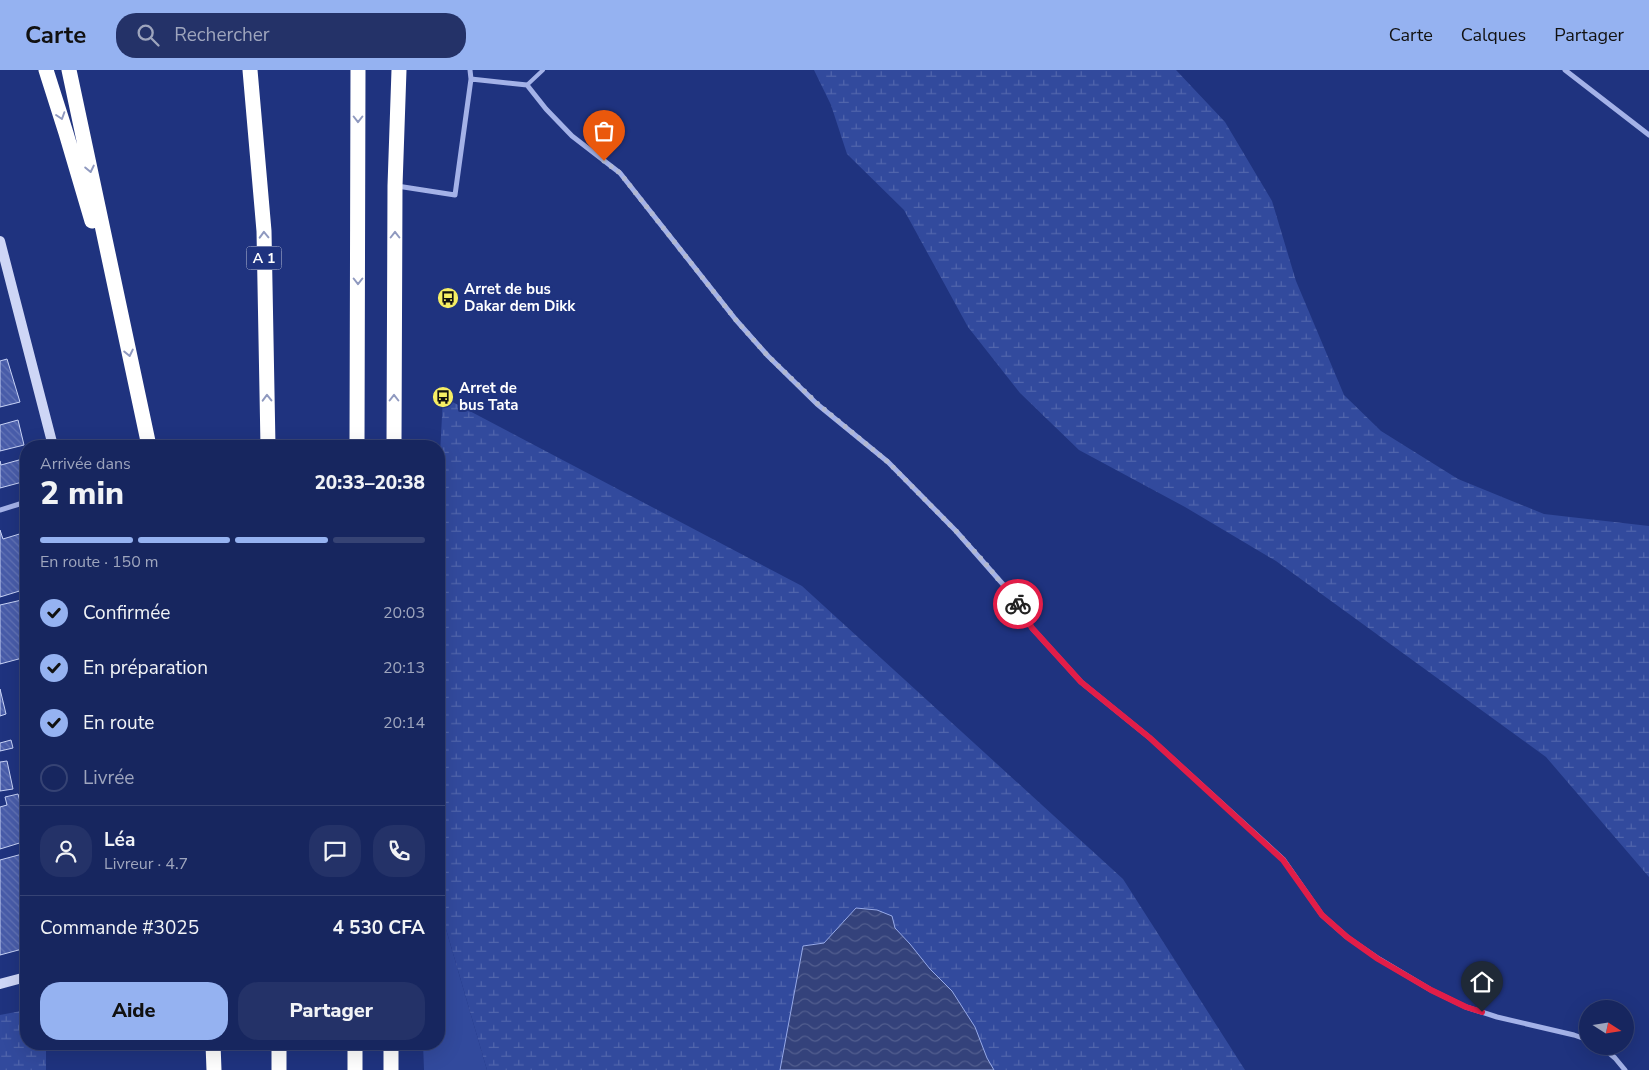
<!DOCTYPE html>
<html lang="fr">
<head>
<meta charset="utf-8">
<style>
  body { margin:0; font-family:"Nunito Sans",sans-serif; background:#243268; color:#f1f3f6; height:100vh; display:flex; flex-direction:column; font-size:19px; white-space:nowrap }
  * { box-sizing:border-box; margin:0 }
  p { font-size:16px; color:#9ea5bd }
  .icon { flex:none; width:28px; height:28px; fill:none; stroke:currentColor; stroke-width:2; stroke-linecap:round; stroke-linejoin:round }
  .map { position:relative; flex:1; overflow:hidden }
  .details { position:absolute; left:20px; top:370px; width:425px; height:610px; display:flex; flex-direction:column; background:#17265f; border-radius:20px; box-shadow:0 5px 20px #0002,0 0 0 1px #364374 }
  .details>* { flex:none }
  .needle { width:32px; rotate:102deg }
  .tools { position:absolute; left:1579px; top:930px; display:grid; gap:10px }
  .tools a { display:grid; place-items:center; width:55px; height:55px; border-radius:50%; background:#17265f; box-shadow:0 5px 20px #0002,0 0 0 1px #364374; font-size:25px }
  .pin { position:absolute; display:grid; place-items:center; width:42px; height:42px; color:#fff; margin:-51px -21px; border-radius:50% 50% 50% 0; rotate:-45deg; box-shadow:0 0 5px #0007 }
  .pin .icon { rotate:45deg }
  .courier { position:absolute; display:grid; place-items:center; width:50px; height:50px; margin:-25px; border:4px solid #e11d48; border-radius:50%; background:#fff; color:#222; box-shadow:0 1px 6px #0007 }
  .head em { font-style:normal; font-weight:800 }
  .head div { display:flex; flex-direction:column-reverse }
  .head { display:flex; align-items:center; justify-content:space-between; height:85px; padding:0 20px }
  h1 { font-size:32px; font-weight:800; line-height:38px }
  .bar { display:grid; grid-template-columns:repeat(4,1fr); gap:8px 5px; align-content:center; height:60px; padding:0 20px }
  .bar i { height:6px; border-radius:4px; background:#364374 }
  .bar .current { background:#95b2f1 }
  .bar p { grid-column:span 4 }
  .line { display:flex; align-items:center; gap:12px; padding:0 20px; border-top:1px solid #364374 }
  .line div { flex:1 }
  .round { display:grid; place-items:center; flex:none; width:52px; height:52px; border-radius:20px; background:#243268 }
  ol { padding:0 20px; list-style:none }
  li { display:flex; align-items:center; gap:15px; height:55px }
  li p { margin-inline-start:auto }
  li .icon { padding:5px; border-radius:50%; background:#95b2f1; color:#111; stroke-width:4 }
  li:last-child { color:#9ea5bd }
  li i { width:28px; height:28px; border:2px solid #364374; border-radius:50% }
  .button { display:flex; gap:10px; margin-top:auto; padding:10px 20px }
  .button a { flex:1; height:58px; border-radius:20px; background:#95b2f1; color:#111; font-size:20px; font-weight:800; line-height:58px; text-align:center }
  .button a+a { background:#243268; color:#f1f3f6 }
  header { display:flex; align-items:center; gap:30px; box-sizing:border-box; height:70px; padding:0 25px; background:#95b2f1; color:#111 }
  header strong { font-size:24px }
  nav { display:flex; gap:28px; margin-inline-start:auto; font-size:18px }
  .search { width:350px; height:45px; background:#243268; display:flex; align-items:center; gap:12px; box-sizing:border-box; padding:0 18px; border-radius:20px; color:#9ea5bd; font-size:19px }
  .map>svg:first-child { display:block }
  .grass { fill:#324a9d }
  .wetland { fill:url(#wetland-marsh) }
  .water { fill:url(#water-waves); stroke:#97aae9 }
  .building { fill:url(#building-back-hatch); stroke:#c7d2f6 }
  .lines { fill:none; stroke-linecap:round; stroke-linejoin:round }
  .lane { stroke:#a4b2e8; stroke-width:4 }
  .street { stroke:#a4b2e8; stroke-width:5 }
  .secondary { stroke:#ced6f6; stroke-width:10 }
  .highway { stroke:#fff; stroke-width:15 }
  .oneway { stroke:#8f99bf }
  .done { stroke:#b1b8d2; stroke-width:5; stroke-dasharray:0 9 }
  .route { stroke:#e11d48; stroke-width:6 }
  .labels { text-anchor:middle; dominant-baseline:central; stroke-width:4; stroke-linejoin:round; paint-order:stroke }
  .shield { fill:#1f337f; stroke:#bcc2d9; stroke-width:1 }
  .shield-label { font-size:14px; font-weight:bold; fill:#fff }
  .poi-label { font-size:15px; font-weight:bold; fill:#fff; stroke:#1f337f; text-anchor:start }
</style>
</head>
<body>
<header>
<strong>Carte</strong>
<div class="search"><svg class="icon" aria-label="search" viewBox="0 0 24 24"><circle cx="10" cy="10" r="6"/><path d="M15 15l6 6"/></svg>Rechercher</div>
<nav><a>Carte</a><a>Calques</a><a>Partager</a></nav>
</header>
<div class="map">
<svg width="1649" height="1000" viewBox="0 0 1649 1000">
  <defs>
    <pattern id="wetland-marsh" width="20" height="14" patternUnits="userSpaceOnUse" patternTransform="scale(1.25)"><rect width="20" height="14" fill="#324a9d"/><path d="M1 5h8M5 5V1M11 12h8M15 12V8" fill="none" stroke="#5165ac"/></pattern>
    <pattern id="water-waves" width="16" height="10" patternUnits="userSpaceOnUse" patternTransform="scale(1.25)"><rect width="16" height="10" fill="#34427b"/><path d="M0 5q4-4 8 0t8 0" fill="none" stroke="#525e8f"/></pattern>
    <pattern id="building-back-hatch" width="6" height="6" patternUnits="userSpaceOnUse" patternTransform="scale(1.25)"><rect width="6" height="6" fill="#485ca9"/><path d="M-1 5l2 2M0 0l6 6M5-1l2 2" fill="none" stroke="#6374b6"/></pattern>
  </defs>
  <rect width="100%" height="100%" fill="#1f337f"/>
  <path class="grass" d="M439 835 487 1000H424L423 974H439Z"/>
  <path class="wetland" d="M814 0H1176L1225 52 1272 131 1296 211 1344 325 1381 361 1458 409 1544 444 1649 456V807L1546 687 1276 491 1185 437 1079 380 1020 323 968 257 904 140 847 84 831 35Z
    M443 327 802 516 1123 809 1245 1000H994L987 988 975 957 952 921 930 899 910 874 895 858 892 846 856 838 824 873 803 876 780 1000H487L439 835V404Z
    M26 940V974H46V1000H0V945Z"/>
  <path class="water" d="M856 838 877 840 892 846 895 858 910 874 930 899 952 921 975 957 987 988 994 1000H780L803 876 824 873Z"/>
  <path class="building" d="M7 289 20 332 0 337V291Z
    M18 350 24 375 0 381V355Z
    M26 388V411L0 418V391L1 395Z
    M0 460 3 469 26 462V519L0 527Z
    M26 529V587L0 594V535Z
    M0 619 6 644 0 646Z
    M11 670 13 678 0 681V673Z
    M7 691 13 719 0 721V692Z
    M18 724 22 739H26V771L0 779V737L7 735 5 727Z
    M26 783V878L0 885V790Z"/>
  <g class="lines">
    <path class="lane" d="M527 15 543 0"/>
    <path class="street" d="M1565 0 1649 65
      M471 9 527 15 546 39 572 66 620 103 736 250 768 286 817 334 888 392 956 461 1015 528 1032 558 1081 612 1150 668 1283 789 1322 845 1347 867 1379 889 1431 920 1466 937 1497 947 1574 965 1588 970
      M397 116 455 125 471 9 470 0
      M0 440 26 432
      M1601 976 1615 988 1625 1000"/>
    <path class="secondary" d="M0 171 53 376
      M0 914 26 907"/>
    <path class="highway" d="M46 0 66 63 92 151
      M69 0 149 376
      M250 0 264 161 268 376
      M357 376 358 0
      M394 376 395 116 399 0
      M213 974 214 1000
      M279 974V1000
      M355 1000V974
      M391 1000V974"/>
  </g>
  <defs><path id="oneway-chevron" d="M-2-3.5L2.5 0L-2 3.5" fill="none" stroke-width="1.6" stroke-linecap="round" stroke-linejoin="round" transform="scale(1.25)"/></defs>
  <g class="oneway">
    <use href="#oneway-chevron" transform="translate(61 46) rotate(72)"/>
    <use href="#oneway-chevron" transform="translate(358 49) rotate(90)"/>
    <use href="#oneway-chevron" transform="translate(90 99) rotate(78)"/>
    <use href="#oneway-chevron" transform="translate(264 165) rotate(-92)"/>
    <use href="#oneway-chevron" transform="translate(395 165) rotate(-90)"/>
    <use href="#oneway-chevron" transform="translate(358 211) rotate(90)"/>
    <use href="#oneway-chevron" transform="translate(129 283) rotate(78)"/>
    <use href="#oneway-chevron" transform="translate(267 328) rotate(-91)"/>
    <use href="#oneway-chevron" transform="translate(394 328) rotate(-90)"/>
  </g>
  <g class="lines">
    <path class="done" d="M604 91 620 103 736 250 768 286 818 334 888 392 956 461 986 494 1018 534"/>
    <path class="route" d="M1018 534 1032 558 1081 612 1150 668 1283 790 1322 845 1347 867 1378 889 1431 920 1466 937 1482 942"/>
  </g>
  <defs>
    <g id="bus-disc" transform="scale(1.125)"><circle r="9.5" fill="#f6ee64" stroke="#1f337f"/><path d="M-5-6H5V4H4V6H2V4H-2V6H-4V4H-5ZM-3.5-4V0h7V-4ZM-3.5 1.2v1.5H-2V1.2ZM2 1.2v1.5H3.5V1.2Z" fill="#111"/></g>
  </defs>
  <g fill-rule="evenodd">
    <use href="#bus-disc" x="448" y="228"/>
    <use href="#bus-disc" x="443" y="327"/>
  </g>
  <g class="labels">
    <rect class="shield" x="246.5" y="176.5" width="35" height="23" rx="4"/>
    <g class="shield-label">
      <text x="264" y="188">A 1</text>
    </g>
    <g class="poi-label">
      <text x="464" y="219">Arret de bus<tspan x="464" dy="17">Dakar dem Dikk</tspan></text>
      <text x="459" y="318">Arret de<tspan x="459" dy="17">bus Tata</tspan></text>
    </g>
  </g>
</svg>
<div class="tools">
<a><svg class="needle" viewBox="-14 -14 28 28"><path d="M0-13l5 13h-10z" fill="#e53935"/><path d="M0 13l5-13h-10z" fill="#9ea5bd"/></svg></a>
</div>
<div class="pin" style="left:604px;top:91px;background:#ea580c"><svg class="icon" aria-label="bag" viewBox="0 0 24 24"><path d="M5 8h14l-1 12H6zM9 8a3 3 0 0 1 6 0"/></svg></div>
<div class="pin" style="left:1482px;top:942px;background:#1f2937"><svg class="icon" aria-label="home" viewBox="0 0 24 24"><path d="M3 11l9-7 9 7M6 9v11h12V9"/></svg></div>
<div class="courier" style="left:1018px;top:534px"><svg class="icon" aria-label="bike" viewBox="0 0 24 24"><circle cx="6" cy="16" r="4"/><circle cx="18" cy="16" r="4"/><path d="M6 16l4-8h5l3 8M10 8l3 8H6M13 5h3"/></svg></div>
<section class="details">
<div class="head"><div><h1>2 min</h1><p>Arrivée dans</p></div><em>20:33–20:38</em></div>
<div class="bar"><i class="current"></i><i class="current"></i><i class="current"></i><i></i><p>En route · 150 m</p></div>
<ol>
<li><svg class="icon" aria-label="check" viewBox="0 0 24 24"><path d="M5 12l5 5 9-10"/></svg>Confirmée<p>20:03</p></li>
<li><svg class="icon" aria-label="check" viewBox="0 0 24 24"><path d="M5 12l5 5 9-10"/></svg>En préparation<p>20:13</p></li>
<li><svg class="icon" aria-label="check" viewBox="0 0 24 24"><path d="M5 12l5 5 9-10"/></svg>En route<p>20:14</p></li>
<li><i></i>Livrée</li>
</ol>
<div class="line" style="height:90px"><a class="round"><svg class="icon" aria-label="person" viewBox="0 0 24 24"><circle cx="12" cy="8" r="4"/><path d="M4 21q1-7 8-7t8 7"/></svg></a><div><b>Léa</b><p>Livreur · 4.7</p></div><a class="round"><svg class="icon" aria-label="chat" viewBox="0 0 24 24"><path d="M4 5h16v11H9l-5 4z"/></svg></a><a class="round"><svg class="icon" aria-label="phone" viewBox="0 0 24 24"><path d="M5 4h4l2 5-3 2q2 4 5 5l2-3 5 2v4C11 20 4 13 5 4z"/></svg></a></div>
<div class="line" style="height:65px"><div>Commande #3025</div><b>4 530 CFA</b></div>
<div class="button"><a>Aide</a><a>Partager</a></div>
</section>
</div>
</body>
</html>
